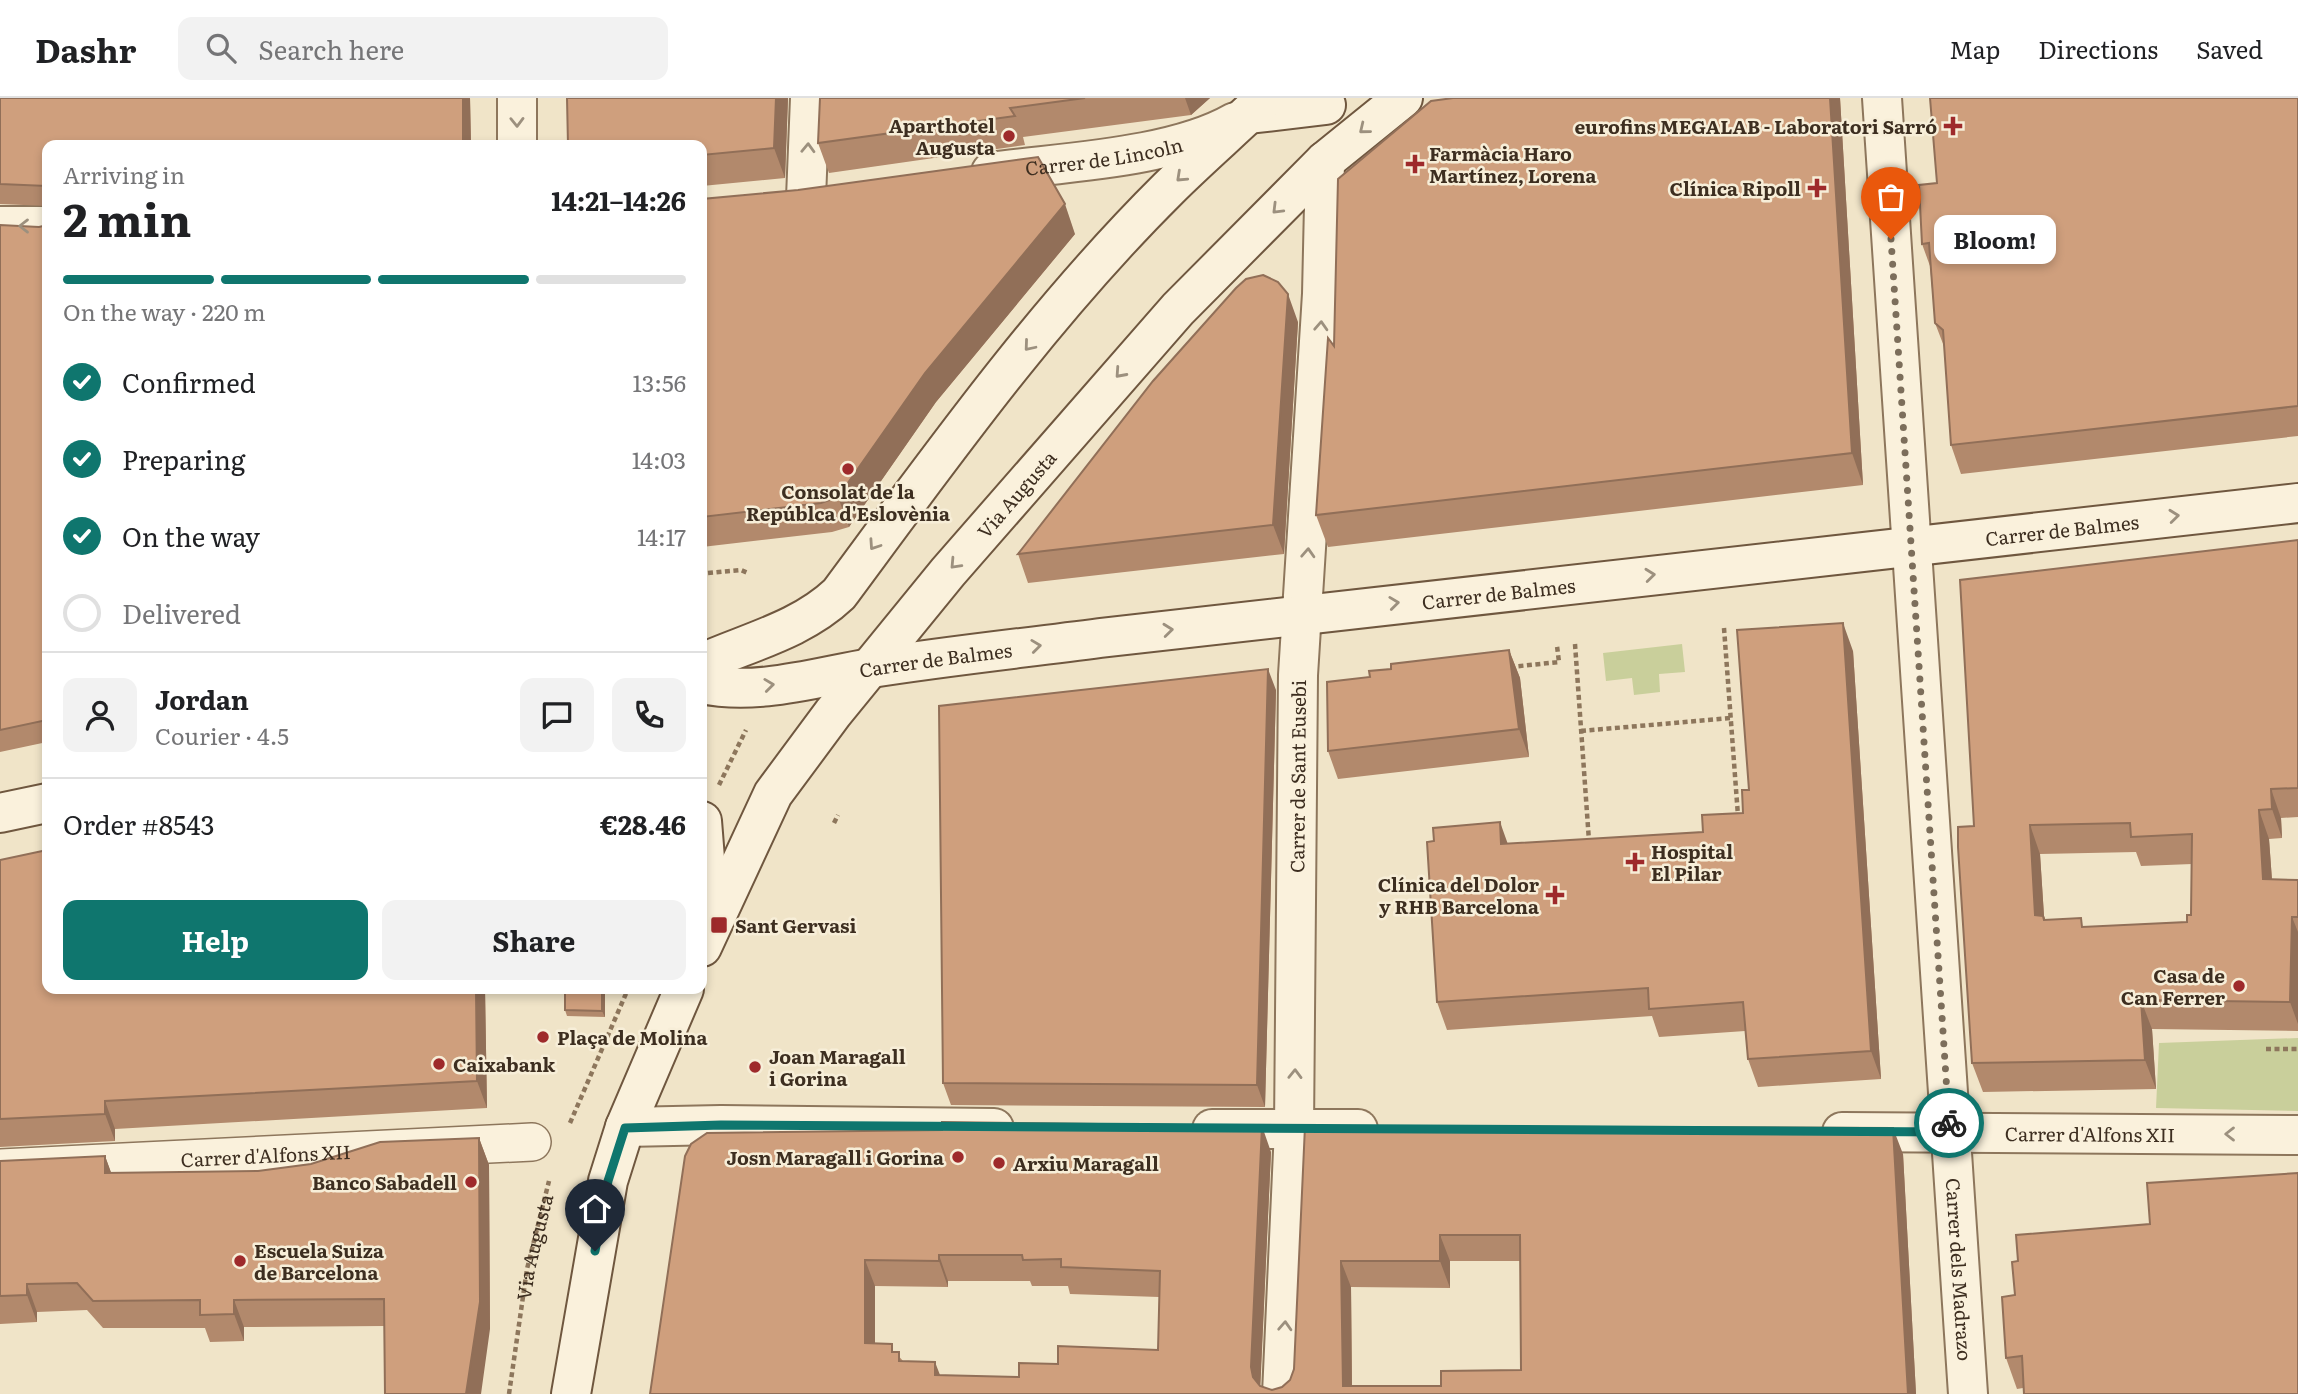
<!DOCTYPE html>
<html lang="en">
<head>
<meta charset="utf-8">
<style>
  body { margin:0; font-family:Literata,serif; background:#f2f2f2; color:#202124; height:100vh; display:flex; flex-direction:column; font-size:26px; white-space:nowrap }
  * { box-sizing:border-box; margin:0 }
  p { font-size:23px; color:#757577 }
  .icon { flex:none; width:38px; height:38px; fill:none; stroke:currentColor; stroke-width:2; stroke-linecap:round; stroke-linejoin:round }
  .map { position:relative; flex:1; overflow:hidden }
  .sheet { position:absolute; left:42px; top:42px; width:665px; height:854px; display:flex; flex-direction:column; background:#fff; border-radius:14px; box-shadow:0 4px 10px #0003 }
  .sheet>* { flex:none }
  .pin { position:absolute; display:grid; place-items:center; width:60px; height:60px; color:#fff; margin:-72px -30px; border-radius:50% 50% 50% 0; rotate:-45deg; box-shadow:0 0 7px #0007 }
  .pin .icon { rotate:45deg }
  .courier { position:absolute; display:grid; place-items:center; width:70px; height:70px; margin:-35px; border:5px solid #0f766e; border-radius:50%; background:#fff; color:#222; box-shadow:0 2px 9px #0007 }
  .bubble { position:absolute; height:49px; border-radius:14px; background:#fff; box-shadow:0 4px 10px #0003; font-size:23px; font-weight:700; line-height:49px; text-align:center }
  .head em { font-style:normal; font-weight:700 }
  .head div { display:flex; flex-direction:column-reverse }
  .head { display:flex; align-items:center; justify-content:space-between; height:119px; padding:0 21px }
  h1 { font-size:46px; font-weight:700; line-height:52px }
  .bar { display:grid; grid-template-columns:repeat(4,1fr); gap:10px 7px; align-content:center; height:84px; padding:0 21px }
  .bar i { height:9px; border-radius:5px; background:#e0e0e0 }
  .bar .active { background:#0f766e }
  .bar p { grid-column:span 4 }
  .line { display:flex; align-items:center; gap:18px; padding:0 21px; border-top:2px solid #e0e0e0 }
  .line div { flex:1 }
  .round { display:grid; place-items:center; flex:none; width:74px; height:74px; border-radius:14px; background:#f2f2f2 }
  ol { padding:0 21px; list-style:none }
  li { display:flex; align-items:center; gap:21px; height:77px }
  li p { margin-inline-start:auto }
  li .icon { padding:7px; border-radius:50%; background:#0f766e; color:#fff; stroke-width:4 }
  li:last-child { color:#757577 }
  li i { width:38px; height:38px; border:4px solid #e0e0e0; border-radius:50% }
  .button { display:flex; gap:14px; margin-top:auto; padding:14px 21px }
  .button a { flex:1; height:80px; border-radius:14px; background:#0f766e; color:#fff; font-size:28px; font-weight:700; line-height:80px; text-align:center }
  .button a+a { background:#f2f2f2; color:#202124 }
  header { display:flex; align-items:center; gap:42px; box-sizing:border-box; height:98px; padding:0 35px; background:#fff; border-bottom:2px solid #e0e0e0 }
  header strong { font-size:33px }
  nav { display:flex; gap:38px; margin-inline-start:auto; font-size:24px }
  .search { width:490px; height:63px; background:#f2f2f2; display:flex; align-items:center; gap:18px; box-sizing:border-box; padding:0 24px; border-radius:14px; color:#757577; font-size:26px }
  .map>svg:first-child { display:block }
  .green { fill:#c9cf9b }
  .lines { fill:none; stroke-linecap:round; stroke-linejoin:round }
  .pedestrian-casing { stroke:#8d765c; stroke-width:40 }
  .minor-casing { stroke:#8d765c; stroke-width:42 }
  .secondary-casing { stroke:#6f573f; stroke-width:42 }
  .path { stroke:#8d765c; stroke-width:4.5; stroke-dasharray:5 3.5; stroke-linecap:butt }
  .pedestrian { stroke:#faf1dc; stroke-width:37 }
  .minor { stroke:#faf1dc; stroke-width:38 }
  .secondary { stroke:#faf1dc; stroke-width:38 }
  .wall { fill:#b2896c; fill-rule:evenodd }
  .shaded-wall { fill:#916f58 }
  .building { fill:#cf9f7d; stroke:#916f58; stroke-width:2; fill-rule:evenodd }
  .oneway { stroke:#9c907e }
  .done { stroke:#7c6e5b; stroke-width:7; stroke-dasharray:0 12.6 }
  .route { stroke:#0f766e; stroke-width:9 }
  .poi-dot { fill:#9e2a2b; stroke:#f7eed8; stroke-width:2.5 }
  .labels { text-anchor:middle; dominant-baseline:central; stroke-width:5; stroke-linejoin:round; paint-order:stroke }
  .poi-label { font-size:19px; font-weight:bold; fill:#3d2e20; stroke:#f7eed8; text-anchor:start }
  .street-label { font-size:19px; fill:#3d2e20; stroke:#f7eed8 }
</style>
</head>
<body>
<header>
<strong>Dashr</strong>
<div class="search"><svg class="icon" aria-label="search" viewBox="0 0 24 24"><circle cx="10" cy="10" r="6"/><path d="M15 15l6 6"/></svg>Search here</div>
<nav><a>Map</a><a>Directions</a><a>Saved</a></nav>
</header>
<div class="map">
<svg width="2298" height="1296" viewBox="0 0 2298 1296">
  <rect width="100%" height="100%" fill="#f0e4c8"/>
  <path class="green" d="M1682 546 1685 574 1659 576 1660 594 1634 597 1632 580 1606 583 1603 555Z
    M2298 940V1013L2156 1010 2159 945Z"/>
  <g class="lines">
    <g class="pedestrian-casing">
      <g id="pedestrian">
        <path id="s2" d="M0 1070 532 1044"/>
      </g>
    </g>
    <g class="minor-casing">
      <g id="minor">
        <path d="M517 0V47"/>
        <path id="s3" d="M1882 0 1968 1296"/>
        <path id="s4" d="M991 74C1064 64 1172 60 1235 24"/>
        <path d="M806 100 810 0"/>
        <path d="M0 128H47"/>
        <path d="M625 1029 721 1027 994 1030"/>
        <path d="M1212 1031H1358"/>
        <path id="s5" d="M1842 1034 2298 1037"/>
        <path id="s6" d="M1282 1296 1294 1031 1298 577 1322 196 1325 63"/>
      </g>
    </g>
    <g class="secondary-casing">
      <g id="secondary">
        <path d="M1249 16 1326 7"/>
        <path d="M702 565C749 544 801 532 839 496 942 357 1044 214 1168 91 1199 60 1233 31 1265 0"/>
        <path id="s7" d="M702 586C757 598 817 579 871 570 947 558 1024 550 1100 540L2298 405"/>
        <path d="M0 715 47 705"/>
        <path d="M702 723 710 824"/>
        <path id="s8" d="M702 849 773 696 833 615 948 474 1178 211 1325 63 1403 0"/>
        <path d="M571 1296 608 1083 625 1029 684 891"/>
      </g>
    </g>
    <g class="path">
      <path d="M708 475 741 472 748 475"/>
      <path d="M1724 530 1738 718"/>
      <path d="M1575 546 1589 743"/>
      <path d="M1510 569 1559 564 1557 548"/>
      <path d="M1581 633 1731 620"/>
      <path d="M719 687 746 632"/>
      <path d="M834 725 838 717"/>
      <path d="M2266 951H2298"/>
      <path d="M570 1025 628 891"/>
      <path id="s1" d="M509 1296 527 1171 549 1083"/>
    </g>
    <use href="#pedestrian" class="pedestrian"/>
    <use href="#minor" class="minor"/>
    <use href="#secondary" class="secondary"/>
  </g>
  <path class="wall" d="M0 0H470L471 47H47V108L0 106Z
    M788 0 785 80 702 88V47Z
    M820 0H1210L1191 17 1023 39 1025 47 829 75 818 45Z
    M1453 0H1840L1863 387 1328 449 1316 417 1334 248Z
    M2298 0V338L1961 376 1951 347 1945 251 1935 225 1930 168 1922 146 1937 85Z
    M702 101 1075 136 936 304 849 429 832 434 702 449Z
    M0 127 39 129 47 127V644L0 654Z
    M1298 224 1284 456 1028 485 1018 456Z
    M2298 442V719L2281 720 2282 740 2269 741 2272 782H2298V933L2152 931 2156 991 1983 994 1972 965 1974 728ZM2136 754 2141 768 2192 766 2191 817 2187 824 2085 829 2045 822 2044 818 2040 756Z
    M1509 552 1520 580 1529 659 1338 681 1328 653 1370 579 1391 571Z
    M1853 553 1881 981 1758 989 1748 961 1745 933 1659 939 1652 918 1447 932 1437 904 1508 746 1703 734 1743 715 1749 692Z
    M1276 592 1265 1009 951 1007 943 985Z
    M0 762 47 891H485L487 1010 115 1031V1043L0 1049Z
    M605 891V919L567 918 565 912Z
    M1305 1028 1903 1056 1916 1296H650L942 1032 1271 1054 1260 1288 1272 1292 1282 1289 1290 1282 1294 1271ZM1450 1163H1520L1521 1272 1441 1288H1352L1351 1189 1450 1190ZM948 1183H1030L1032 1188H1068L1070 1196 1159 1199 1158 1252 1058 1266 1019 1279 940 1277 903 1263 895 1254 875 1245V1188L948 1189Z
    M479 1040 489 1067 490 1231 384 1228 244 1229V1243L210 1244 205 1230H103L87 1212 37 1214V1224L0 1226V1063L105 1058 111 1075 258 1073 311 1066Z
    M2150 1126 2023 1290 2017 1291 2006 1260 2015 1197 2018 1163Z"/>
  <path class="shaded-wall" d="M463 0H470L471 47H463Z
    M776 0H788L785 80 774 50Z
    M1185 0H1210L1191 17Z
    M1830 0H1840L1863 387 1852 355Z
    M1065 106 1075 136 936 304 849 429 838 399 925 275Z
    M1288 196 1298 224 1284 456 1273 427Z
    M1843 525 1853 553 1881 981 1871 953Z
    M1509 552 1520 580 1529 659 1519 631Z
    M1268 571 1276 592 1265 1009 1257 987Z
    M2271 691 2281 720 2282 740 2272 711Z
    M2259 712 2269 741 2274 810 2263 781Z
    M1500 724 1510 752 1501 746Z
    M2030 727 2040 756 2044 818 2054 847 2035 817Z
    M2292 819 2298 834V926L2290 904Z
    M476 891H485L487 1010 477 983Z
    M602 891H605V919L602 913Z
    M2141 902 2152 931 2156 991 2145 962Z
    M105 1003 115 1031V1043L105 1016Z
    M1262 1028 1271 1054 1260 1296 1253 1279 1251 1269Z
    M1893 1030 1903 1056 1916 1296H1908Z
    M479 1040 489 1067 490 1231 481 1296H466Z
    M105 1058 115 1085 105 1075Z
    M1440 1137 1450 1163V1190L1440 1163Z
    M939 1157 948 1183V1189L939 1163Z
    M865 1162 875 1188V1271L865 1245Z
    M1341 1163 1351 1189 1352 1296 1343 1288Z
    M27 1186 37 1214V1224L27 1197Z
    M234 1202 244 1229V1243L234 1216Z
    M935 1264 945 1290 935 1277Z"/>
  <path class="building" d="M0 0H463V47H47V88L0 86Z
    M567 0H776L774 50 702 57V47H568Z
    M820 0H1085L1010 10 1015 18 818 45Z
    M1453 0H1830L1852 355 1316 417 1328 240 1334 248 1338 81 1431 3Z
    M1930 0H2298V308L1951 347 1943 232 1935 225 1929 145 1922 146 1919 87 1937 85Z
    M1038 59 1065 106 925 275 838 399 821 405 702 419V101L798 92Z
    M0 127 39 129 47 127V622L0 632Z
    M1263 177 1278 184 1288 196 1273 427 1018 456 1153 283 1236 190 1246 181Z
    M2298 442V690L2271 691 2272 711 2259 712 2263 781 2298 782V819H2292L2290 904 2141 902 2145 962 1972 965 1958 749V729L1974 728 1960 482ZM2130 725 2131 739 2192 736 2191 817H2187V824L2082 829 2081 820 2044 822 2043 818 2035 817 2030 727Z
    M1843 525 1871 953 1748 961 1743 904 1649 911 1648 890 1437 904 1427 744 1434 743 1433 730 1500 724 1501 746 1703 734 1702 717 1743 715 1742 692H1749L1737 532Z
    M1509 552 1519 631 1328 653 1327 584 1370 579 1369 573 1391 571V566Z
    M1268 571 1257 987 943 985 939 608Z
    M47 752V891H476L477 983 105 1003V1016L0 1021V762Z
    M565 891H602V913L565 912Z
    M942 1024 1262 1028 1251 1269 1253 1279 1260 1288 1272 1292 1282 1289 1290 1282 1294 1271 1305 1028 1893 1030 1908 1296H650L685 1058 691 1046 707 1035 942 1032ZM1440 1137H1520L1521 1272 1441 1273V1288H1343L1341 1163H1440ZM939 1157H1022L1023 1162 1061 1161V1169L1160 1173 1158 1252 1058 1248V1266L1019 1265V1279L935 1277V1264L899 1263V1254H892V1246L865 1245V1162L939 1163Z
    M479 1040 480 1204 466 1296H385L384 1201 234 1202V1216L200 1217V1202L93 1203 77 1185 27 1186V1197L0 1198V1063L105 1058V1075L258 1073 311 1066 380 1044Z
    M2298 1075V1296H2024L2022 1258 2006 1260 2002 1199 2015 1197 2012 1164 2018 1163 2016 1137 2150 1126 2147 1085Z"/>
  <defs><path id="oneway-chevron" d="M-2-3.5L2.5 0L-2 3.5" fill="none" stroke-width="1.6" stroke-linecap="round" stroke-linejoin="round" transform="scale(1.75)"/></defs>
  <g class="oneway">
    <use href="#oneway-chevron" transform="translate(517 24) rotate(89)"/>
    <use href="#oneway-chevron" transform="translate(1364 31) rotate(141)"/>
    <use href="#oneway-chevron" transform="translate(808 50) rotate(-88)"/>
    <use href="#oneway-chevron" transform="translate(1181 79) rotate(137)"/>
    <use href="#oneway-chevron" transform="translate(1277 111) rotate(135)"/>
    <use href="#oneway-chevron" transform="translate(24 128) rotate(-180)"/>
    <use href="#oneway-chevron" transform="translate(1321 228) rotate(-87)"/>
    <use href="#oneway-chevron" transform="translate(1029 248) rotate(130)"/>
    <use href="#oneway-chevron" transform="translate(1120 275) rotate(132)"/>
    <use href="#oneway-chevron" transform="translate(2174 418) rotate(-6)"/>
    <use href="#oneway-chevron" transform="translate(874 447) rotate(124)"/>
    <use href="#oneway-chevron" transform="translate(1308 455) rotate(-87)"/>
    <use href="#oneway-chevron" transform="translate(955 466) rotate(133)"/>
    <use href="#oneway-chevron" transform="translate(1650 477) rotate(-6)"/>
    <use href="#oneway-chevron" transform="translate(1394 505) rotate(-7)"/>
    <use href="#oneway-chevron" transform="translate(1168 532) rotate(-6)"/>
    <use href="#oneway-chevron" transform="translate(1036 548) rotate(-7)"/>
    <use href="#oneway-chevron" transform="translate(769 587) rotate(-7)"/>
    <use href="#oneway-chevron" transform="translate(1295 976) rotate(-89)"/>
    <use href="#oneway-chevron" transform="translate(2230 1036) rotate(-180)"/>
    <use href="#oneway-chevron" transform="translate(1285 1228) rotate(-87)"/>
  </g>
  <g class="lines">
    <path class="done" d="M1891 141 1949 1025"/>
    <path class="route" d="M595 1153 608 1083 625 1030 721 1027 1950 1034 1949 1025"/>
  </g>
  <g class="poi-dot">
    <path d="M1949.5 17.5h7v7h7v7h-7v7h-7v-7h-7v-7h7z"/>
    <circle cx="1009" cy="38" r="7"/>
    <path d="M1411.5 55.5h7v7h7v7h-7v7h-7v-7h-7v-7h7z"/>
    <path d="M1813.5 79.5h7v7h7v7h-7v7h-7v-7h-7v-7h7z"/>
    <circle cx="848" cy="371" r="7"/>
    <path d="M1631.5 753.5h7v7h7v7h-7v7h-7v-7h-7v-7h7z"/>
    <path d="M1551.5 786.5h7v7h7v7h-7v7h-7v-7h-7v-7h7z"/>
    <rect x="710" y="818" width="18" height="18" rx="3.5"/>
    <circle cx="2239" cy="888" r="7"/>
    <circle cx="543" cy="939" r="7"/>
    <circle cx="439" cy="966" r="7"/>
    <circle cx="755" cy="969" r="7"/>
    <circle cx="958" cy="1059" r="7"/>
    <circle cx="999" cy="1065" r="7"/>
    <circle cx="471" cy="1084" r="7"/>
    <circle cx="240" cy="1163" r="7"/>
  </g>
  <g class="labels">
    <g class="poi-label">
      <text x="995" y="27" text-anchor="end">Aparthotel<tspan x="995" dy="22">Augusta</tspan></text>
      <text x="1937" y="28" text-anchor="end">eurofins MEGALAB - Laboratori Sarró</text>
      <text x="1429" y="55">Farmàcia Haro<tspan x="1429" dy="22">Martínez, Lorena</tspan></text>
      <text x="1801" y="90" text-anchor="end">Clínica Ripoll</text>
      <text x="848" y="393" text-anchor="middle">Consolat de la<tspan x="848" dy="22">Repúblca d'Eslovènia</tspan></text>
      <text x="1651" y="753">Hospital<tspan x="1651" dy="22">El Pilar</tspan></text>
      <text x="1539" y="786" text-anchor="end">Clínica del Dolor<tspan x="1539" dy="22">y RHB Barcelona</tspan></text>
      <text x="735" y="827">Sant Gervasi</text>
      <text x="2225" y="877" text-anchor="end">Casa de<tspan x="2225" dy="22">Can Ferrer</tspan></text>
      <text x="557" y="939">Plaça de Molina</text>
      <text x="769" y="958">Joan Maragall<tspan x="769" dy="22">i Gorina</tspan></text>
      <text x="453" y="966">Caixabank</text>
      <text x="944" y="1059" text-anchor="end">Josn Maragall i Gorina</text>
      <text x="1013" y="1065">Arxiu Maragall</text>
      <text x="457" y="1084" text-anchor="end">Banco Sabadell</text>
      <text x="254" y="1152">Escuela Suiza<tspan x="254" dy="22">de Barcelona</tspan></text>
    </g>
    <g class="street-label">
      <text stroke="none"><textPath href="#s4" startOffset="114">Carrer de Lincoln</textPath></text>
      <text stroke="none"><textPath href="#s8" startOffset="555">Via Augusta</textPath></text>
      <text stroke="none"><textPath href="#s7" startOffset="1370">Carrer de Balmes</textPath></text>
      <text stroke="none"><textPath href="#s7" startOffset="803">Carrer de Balmes</textPath></text>
      <text stroke="none"><textPath href="#s7" startOffset="236">Carrer de Balmes</textPath></text>
      <text stroke="none"><textPath href="#s6" startOffset="618">Carrer de Sant Eusebi</textPath></text>
      <text stroke="none"><textPath href="#s5" startOffset="248">Carrer d'Alfons XII</textPath></text>
      <text stroke="none"><textPath href="#s2" startOffset="266">Carrer d'Alfons XII</textPath></text>
      <text stroke="none"><textPath href="#s1" startOffset="149">Via Augusta</textPath></text>
      <text stroke="none"><textPath href="#s3" startOffset="1174">Carrer dels Madrazo</textPath></text>
    </g>
  </g>
</svg>
<div class="pin" style="left:1891px;top:141px;background:#ea580c"><svg class="icon" aria-label="bag" viewBox="0 0 24 24"><path d="M5 8h14l-1 12H6zM9 8a3 3 0 0 1 6 0"/></svg></div>
<div class="pin" style="left:595px;top:1153px;background:#1f2937"><svg class="icon" aria-label="home" viewBox="0 0 24 24"><path d="M3 11l9-7 9 7M6 9v11h12V9"/></svg></div>
<div class="courier" style="left:1949px;top:1025px"><svg class="icon" aria-label="bike" viewBox="0 0 24 24"><circle cx="6" cy="16" r="4"/><circle cx="18" cy="16" r="4"/><path d="M6 16l4-8h5l3 8M10 8l3 8H6M13 5h3"/></svg></div>
<div class="bubble" style="left:1934px;top:117px;width:122px">Bloom!</div>
<section class="sheet">
<div class="head"><div><h1>2 min</h1><p>Arriving in</p></div><em>14:21–14:26</em></div>
<div class="bar"><i class="active"></i><i class="active"></i><i class="active"></i><i></i><p>On the way · 220 m</p></div>
<ol>
<li><svg class="icon" aria-label="check" viewBox="0 0 24 24"><path d="M5 12l5 5 9-10"/></svg>Confirmed<p>13:56</p></li>
<li><svg class="icon" aria-label="check" viewBox="0 0 24 24"><path d="M5 12l5 5 9-10"/></svg>Preparing<p>14:03</p></li>
<li><svg class="icon" aria-label="check" viewBox="0 0 24 24"><path d="M5 12l5 5 9-10"/></svg>On the way<p>14:17</p></li>
<li><i></i>Delivered</li>
</ol>
<div class="line" style="height:126px"><a class="round"><svg class="icon" aria-label="person" viewBox="0 0 24 24"><circle cx="12" cy="8" r="4"/><path d="M4 21q1-7 8-7t8 7"/></svg></a><div><b>Jordan</b><p>Courier · 4.5</p></div><a class="round"><svg class="icon" aria-label="chat" viewBox="0 0 24 24"><path d="M4 5h16v11H9l-5 4z"/></svg></a><a class="round"><svg class="icon" aria-label="phone" viewBox="0 0 24 24"><path d="M5 4h4l2 5-3 2q2 4 5 5l2-3 5 2v4C11 20 4 13 5 4z"/></svg></a></div>
<div class="line" style="height:91px"><div>Order #8543</div><b>€28.46</b></div>
<div class="button"><a>Help</a><a>Share</a></div>
</section>
</div>
</body>
</html>
